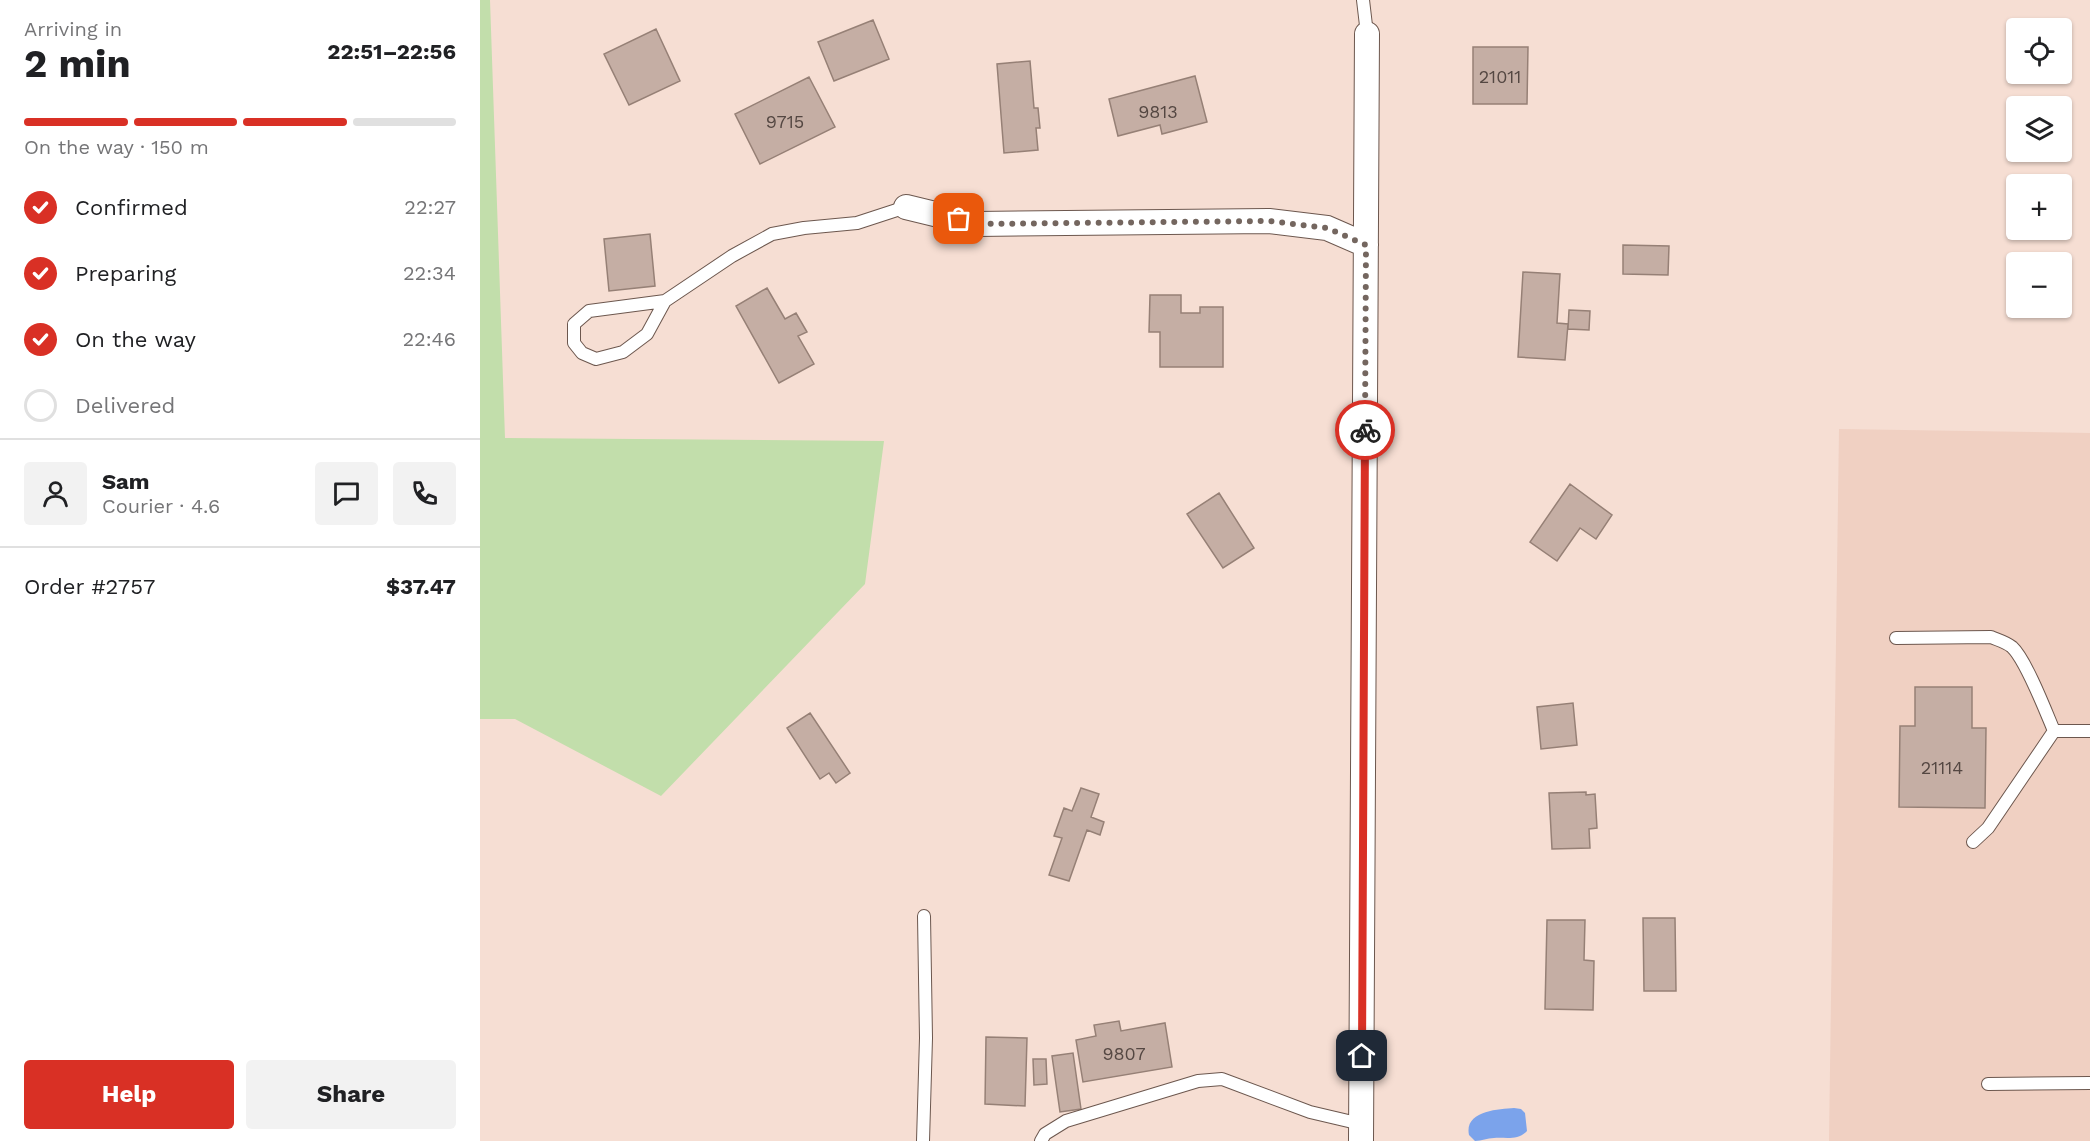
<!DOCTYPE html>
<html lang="en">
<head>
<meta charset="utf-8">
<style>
  body { margin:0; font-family:"Work Sans",sans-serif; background:#f2f2f2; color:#202124; height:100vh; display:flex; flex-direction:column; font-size:22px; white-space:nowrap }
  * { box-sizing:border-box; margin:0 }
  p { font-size:20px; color:#757577 }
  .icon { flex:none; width:33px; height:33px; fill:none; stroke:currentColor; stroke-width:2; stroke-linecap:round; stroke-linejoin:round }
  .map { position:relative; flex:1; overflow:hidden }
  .side { display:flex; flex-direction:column; background:#fff; width:480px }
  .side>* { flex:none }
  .fabs { position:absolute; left:1526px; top:18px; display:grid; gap:12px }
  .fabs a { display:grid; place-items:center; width:66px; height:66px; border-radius:6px; background:#fff; box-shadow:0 2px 4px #0004; font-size:30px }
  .pin { position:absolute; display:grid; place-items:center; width:51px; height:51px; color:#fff; margin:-26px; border-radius:12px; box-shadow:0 3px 9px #0006 }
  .courier { position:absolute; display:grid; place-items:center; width:60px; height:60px; margin:-30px; border:4px solid #d93025; border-radius:50%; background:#fff; color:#222; box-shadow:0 2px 8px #0007 }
  .summary em { font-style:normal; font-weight:700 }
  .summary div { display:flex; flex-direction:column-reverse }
  .summary { display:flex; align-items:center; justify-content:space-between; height:102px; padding:0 24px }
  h1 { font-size:39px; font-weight:700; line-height:45px }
  .bar { display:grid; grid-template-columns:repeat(4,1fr); gap:9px 6px; align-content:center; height:72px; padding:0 24px }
  .bar i { height:8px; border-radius:4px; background:#e0e0e0 }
  .bar .selected { background:#d93025 }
  .bar p { grid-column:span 4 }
  .line { display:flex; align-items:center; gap:15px; padding:0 24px; border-top:2px solid #e0e0e0 }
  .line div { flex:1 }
  .round { display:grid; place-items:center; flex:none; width:63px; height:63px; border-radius:6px; background:#f2f2f2 }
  ol { padding:0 24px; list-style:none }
  li { display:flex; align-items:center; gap:18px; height:66px }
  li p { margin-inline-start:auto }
  li .icon { padding:6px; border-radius:50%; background:#d93025; color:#fff; stroke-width:4 }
  li:last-child { color:#757577 }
  li i { width:33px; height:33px; border:3px solid #e0e0e0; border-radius:50% }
  .primary-button { display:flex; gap:12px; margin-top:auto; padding:12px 24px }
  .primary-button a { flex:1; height:69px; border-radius:6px; background:#d93025; color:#fff; font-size:24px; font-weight:700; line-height:69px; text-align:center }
  .primary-button a+a { background:#f2f2f2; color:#202124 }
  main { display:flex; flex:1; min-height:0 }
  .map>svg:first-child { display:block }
  .built { fill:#f0d0c2 }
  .green { fill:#c2deab }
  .water { fill:#7ba3eb }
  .building { fill:#c5aea4; stroke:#968076; stroke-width:1.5 }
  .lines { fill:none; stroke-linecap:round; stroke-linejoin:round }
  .service-casing { stroke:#6c574e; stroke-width:14 }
  .minor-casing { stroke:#6c574e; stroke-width:26 }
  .service { stroke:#fff; stroke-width:12 }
  .minor { stroke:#fff; stroke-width:24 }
  .done { stroke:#74665f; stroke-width:6; stroke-dasharray:0 10.8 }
  .route { stroke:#d93025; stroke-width:8 }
  .labels { text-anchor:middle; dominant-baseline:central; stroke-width:4.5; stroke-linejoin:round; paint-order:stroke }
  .number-label { font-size:18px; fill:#544742 }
</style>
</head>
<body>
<main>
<section class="side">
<div class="summary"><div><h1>2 min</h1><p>Arriving in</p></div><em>22:51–22:56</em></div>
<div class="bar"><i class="selected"></i><i class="selected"></i><i class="selected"></i><i></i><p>On the way · 150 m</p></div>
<ol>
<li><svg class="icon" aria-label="check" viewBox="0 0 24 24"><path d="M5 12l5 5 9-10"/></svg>Confirmed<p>22:27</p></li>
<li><svg class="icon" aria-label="check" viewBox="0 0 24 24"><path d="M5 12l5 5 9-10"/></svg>Preparing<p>22:34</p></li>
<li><svg class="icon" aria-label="check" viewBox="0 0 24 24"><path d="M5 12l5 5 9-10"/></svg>On the way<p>22:46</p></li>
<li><i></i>Delivered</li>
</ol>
<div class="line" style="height:108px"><a class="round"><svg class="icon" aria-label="person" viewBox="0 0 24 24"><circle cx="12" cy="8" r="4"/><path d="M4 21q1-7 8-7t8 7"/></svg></a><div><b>Sam</b><p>Courier · 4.6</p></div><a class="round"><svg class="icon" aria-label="chat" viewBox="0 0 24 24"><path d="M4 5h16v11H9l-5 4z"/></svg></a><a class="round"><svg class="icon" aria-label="phone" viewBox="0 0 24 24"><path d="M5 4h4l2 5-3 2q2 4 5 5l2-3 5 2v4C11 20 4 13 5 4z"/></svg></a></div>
<div class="line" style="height:78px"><div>Order #2757</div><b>$37.47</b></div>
<div class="primary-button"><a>Help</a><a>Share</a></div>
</section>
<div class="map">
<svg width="1610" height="1141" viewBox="0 0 1610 1141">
  <rect width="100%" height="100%" fill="#f6ded3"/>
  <path class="built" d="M1359 429 1610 433V1141H1349Z"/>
  <path class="green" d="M0 0H10L25 438 404 441 385 584 181 796 35 719H0Z"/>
  <path class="water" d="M1034 1108 1041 1109 1045 1113 1047 1131C1037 1141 1026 1137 1014 1138 1007 1138 1002 1141 995 1141L989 1135C984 1111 1018 1109 1034 1108Z"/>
  <path class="building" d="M393 20 409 59 354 81 338 42Z
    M176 29 200 81 149 105 124 54Z
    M993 47H1048L1047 104H993Z
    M550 61 554 108H558L560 128H556L558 150 524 153 517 64Z
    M715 76 727 122 682 134 680 125 638 136 629 99Z
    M329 77 355 127 280 164 255 114Z
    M170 234 175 286 129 291 124 239Z
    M1143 245 1189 246 1188 275 1143 274Z
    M1043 272 1080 274 1077 323 1088 324 1085 360 1038 357Z
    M287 288 305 319 316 313 327 332 318 336 334 364 299 383 256 306Z
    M670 295H701V313H720V307H743V367H680V332H669Z
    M1089 310 1110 311 1109 330 1088 329Z
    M1090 484 1132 515 1116 539 1100 528 1077 561 1050 542Z
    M739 493 774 548 743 568 707 514Z
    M1435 687H1492V728H1506L1505 808 1419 807 1420 726H1435Z
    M1093 703 1097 745 1061 749 1057 707Z
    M330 713 370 773 356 783 349 773 340 779 307 728Z
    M601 788 619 794 611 817 624 822 620 835 607 830 589 881 569 875 582 838 574 836 584 808 592 811Z
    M1106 792V795L1115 794 1117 828 1109 829 1110 848 1072 849 1069 793Z
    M1163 918H1195L1196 991H1164Z
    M1067 920H1105L1104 960 1114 961 1113 1010 1065 1009Z
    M639 1021 641 1031 685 1023 692 1067 603 1082 596 1040 616 1036 614 1025Z
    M506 1037 547 1038 545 1106 505 1104Z
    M593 1053 601 1109 580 1112 572 1056Z
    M553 1059H566L567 1084 554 1085Z"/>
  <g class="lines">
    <g class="service-casing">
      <path id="service" d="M883 0 887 34
        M185 301 167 334 143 352 116 359 102 353 94 343V324L109 311 185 301 252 256 292 234 324 228 377 223 426 207
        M1416 638 1511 637C1518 640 1526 642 1532 647 1546 660 1566 712 1574 731
        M1574 731H1610
        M1493 842 1508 828 1574 731
        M1508 1084 1610 1083
        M443 1141 446 1038 444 916
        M561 1141 565 1134 586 1121 718 1081 742 1079 830 1112 881 1124"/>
    </g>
    <g class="minor-casing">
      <path id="minor" d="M426 207 496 224 789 221 847 228 886 245
        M881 1141 887 34"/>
    </g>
    <use href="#service" class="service"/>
    <use href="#minor" class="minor"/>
  </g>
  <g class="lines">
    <path class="done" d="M479 219 496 224 789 221 847 228 886 245 885 430"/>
    <path class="route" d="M882 1056 885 430"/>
  </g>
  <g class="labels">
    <g class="number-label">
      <text x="1020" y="76">21011</text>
      <text x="678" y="111">9813</text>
      <text x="305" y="121">9715</text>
      <text x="1462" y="767">21114</text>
      <text x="644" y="1053">9807</text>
    </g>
  </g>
</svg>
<div class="fabs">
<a><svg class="icon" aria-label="locate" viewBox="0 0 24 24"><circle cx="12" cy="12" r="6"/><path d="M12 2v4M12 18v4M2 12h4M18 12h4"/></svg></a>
<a><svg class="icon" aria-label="layers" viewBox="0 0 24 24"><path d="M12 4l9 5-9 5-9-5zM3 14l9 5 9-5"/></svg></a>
<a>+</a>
<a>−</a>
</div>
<div class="pin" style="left:479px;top:219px;background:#ea580c"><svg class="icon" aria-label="bag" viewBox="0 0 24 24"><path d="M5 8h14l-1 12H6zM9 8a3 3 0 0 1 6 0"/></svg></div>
<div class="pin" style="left:882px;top:1056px;background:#1f2937"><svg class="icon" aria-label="home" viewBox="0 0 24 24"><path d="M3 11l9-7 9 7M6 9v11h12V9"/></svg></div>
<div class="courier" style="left:885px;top:430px"><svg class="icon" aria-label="bike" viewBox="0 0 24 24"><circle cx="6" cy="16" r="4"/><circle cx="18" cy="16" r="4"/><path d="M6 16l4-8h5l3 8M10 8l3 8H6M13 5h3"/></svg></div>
</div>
</main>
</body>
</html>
